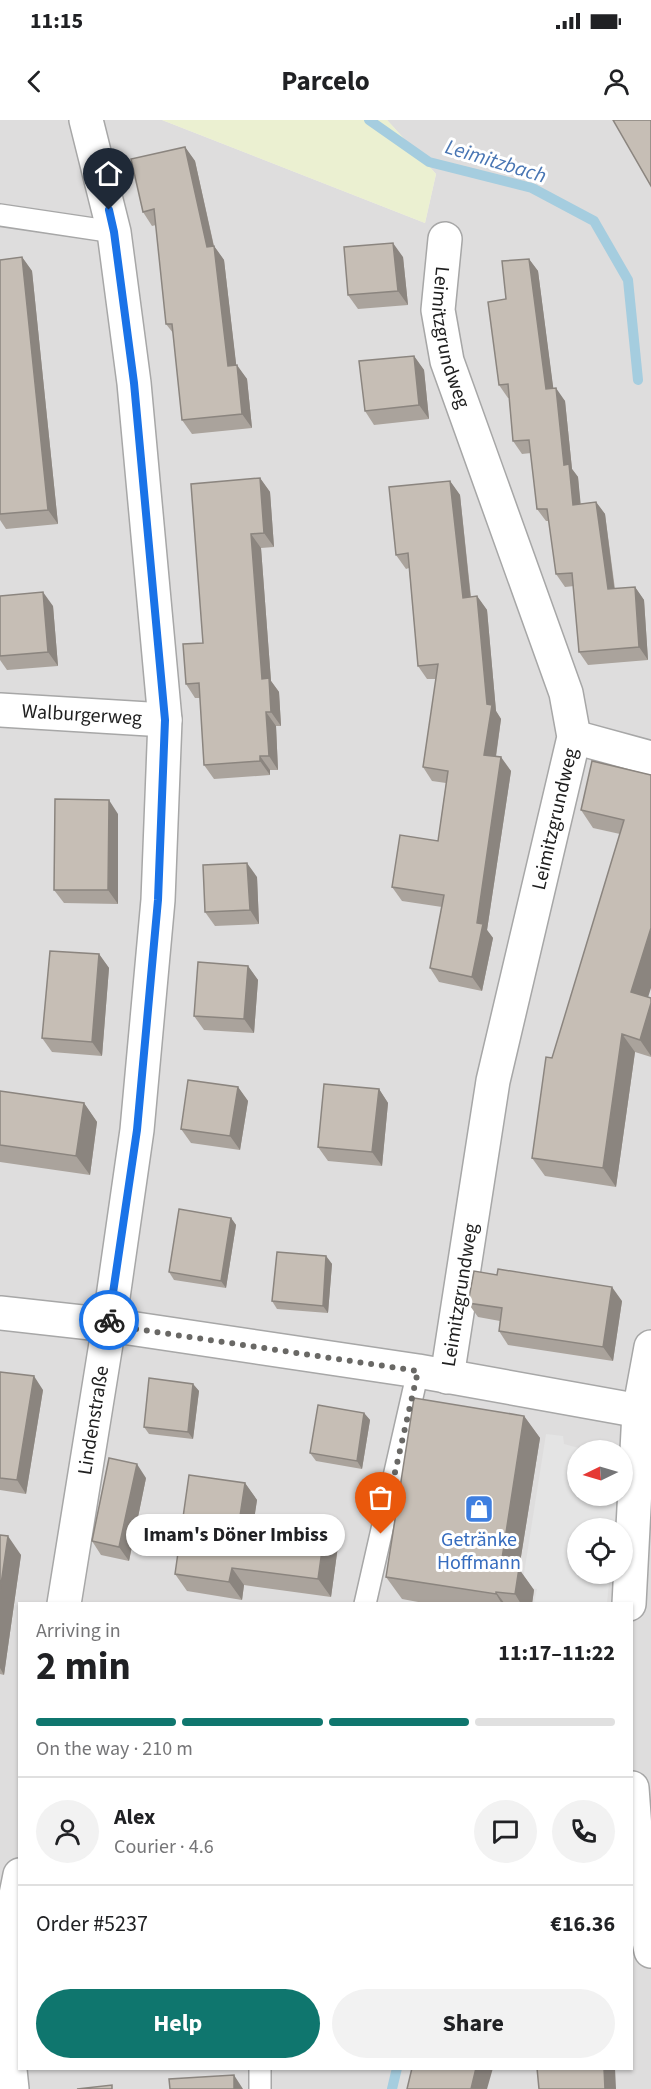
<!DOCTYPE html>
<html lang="en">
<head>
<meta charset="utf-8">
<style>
  body { margin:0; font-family:"Source Sans 3",sans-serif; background:#f2f2f2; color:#202124; height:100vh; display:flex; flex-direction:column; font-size:22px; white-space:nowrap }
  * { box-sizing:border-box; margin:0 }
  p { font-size:20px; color:#757577 }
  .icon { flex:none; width:33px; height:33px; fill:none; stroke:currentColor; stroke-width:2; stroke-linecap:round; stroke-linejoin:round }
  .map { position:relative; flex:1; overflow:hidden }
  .details { position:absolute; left:18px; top:1482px; width:615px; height:468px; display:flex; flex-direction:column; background:#fff; border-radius:0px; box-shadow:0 2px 4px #0004 }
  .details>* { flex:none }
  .needle { width:39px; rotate:265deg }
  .tools { position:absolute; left:567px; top:1320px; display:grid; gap:12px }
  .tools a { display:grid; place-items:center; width:66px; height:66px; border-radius:50%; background:#fff; box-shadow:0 2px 4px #0004; font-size:30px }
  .pin { position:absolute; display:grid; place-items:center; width:51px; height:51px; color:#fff; margin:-62px -26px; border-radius:50% 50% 50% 0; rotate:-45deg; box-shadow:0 0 6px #0007 }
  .pin .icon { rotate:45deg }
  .courier { position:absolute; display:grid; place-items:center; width:60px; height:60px; margin:-30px; border:4px solid #1a73e8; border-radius:50%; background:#fff; color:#222; box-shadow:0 2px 8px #0007 }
  .bubble { position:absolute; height:42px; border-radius:21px; background:#fff; box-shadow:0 2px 4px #0004; font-size:20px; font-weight:700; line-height:42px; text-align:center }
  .summary em { font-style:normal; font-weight:700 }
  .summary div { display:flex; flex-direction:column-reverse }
  .summary { display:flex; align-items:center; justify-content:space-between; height:102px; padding:0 18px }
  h1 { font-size:39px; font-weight:700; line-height:45px }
  .bar { display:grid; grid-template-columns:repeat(4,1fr); gap:9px 6px; align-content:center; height:72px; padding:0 18px }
  .bar i { height:8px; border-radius:4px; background:#e0e0e0 }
  .bar .selected { background:#0f766e }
  .bar p { grid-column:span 4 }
  .line { display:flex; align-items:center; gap:15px; padding:0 18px; border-top:2px solid #e0e0e0 }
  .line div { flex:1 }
  .round { display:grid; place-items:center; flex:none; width:63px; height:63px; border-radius:32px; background:#f2f2f2 }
  .action { display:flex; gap:12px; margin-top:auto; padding:12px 18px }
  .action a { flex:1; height:69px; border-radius:36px; background:#0f766e; color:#fff; font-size:24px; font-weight:700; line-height:69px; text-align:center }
  .action a+a { background:#f2f2f2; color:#202124 }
  .status { display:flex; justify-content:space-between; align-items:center; height:42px; padding:0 30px; background:#fff; direction:ltr }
  .status svg { height:16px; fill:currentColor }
  header { display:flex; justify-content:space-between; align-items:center; height:78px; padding:0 18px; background:#fff; font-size:27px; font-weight:700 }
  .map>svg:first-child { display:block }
  .residential { fill:#dedddd; fill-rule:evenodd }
  .farmland { fill:#ebf0d1 }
  .parking { fill:#e4e4e4 }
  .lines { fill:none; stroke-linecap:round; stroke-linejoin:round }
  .stream { stroke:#a5cddf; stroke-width:10 }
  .service-casing { stroke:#a7a7a7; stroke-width:24 }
  .minor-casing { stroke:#a7a7a7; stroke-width:36 }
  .service { stroke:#fff; stroke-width:21 }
  .minor { stroke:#fff; stroke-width:33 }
  .wall { fill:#aaa39c }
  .shaded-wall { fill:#8b857f }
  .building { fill:#c6beb5; stroke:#8b857f; stroke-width:1.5 }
  .done { stroke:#696865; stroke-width:6; stroke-dasharray:0 10.8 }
  .route { stroke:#1a73e8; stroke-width:8 }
  .labels { text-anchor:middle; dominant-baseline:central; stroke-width:6; stroke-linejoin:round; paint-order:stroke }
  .street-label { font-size:20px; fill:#202020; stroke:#fff }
  .shop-label { font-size:20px; fill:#366cbe; stroke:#fff }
  .water-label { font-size:21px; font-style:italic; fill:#4875b3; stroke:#fff }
</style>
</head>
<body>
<div class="status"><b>11:15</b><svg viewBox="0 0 49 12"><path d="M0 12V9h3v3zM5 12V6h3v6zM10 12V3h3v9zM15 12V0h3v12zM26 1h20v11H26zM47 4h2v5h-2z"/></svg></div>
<header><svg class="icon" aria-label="back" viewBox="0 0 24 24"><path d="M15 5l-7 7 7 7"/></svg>Parcelo<svg class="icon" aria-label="person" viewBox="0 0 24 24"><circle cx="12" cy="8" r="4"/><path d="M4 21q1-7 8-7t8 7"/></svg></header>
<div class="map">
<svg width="651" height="1969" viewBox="0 0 651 1969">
  <rect width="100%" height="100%" fill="#f1eee6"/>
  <path class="residential" d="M0 0H162L425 103 436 54 387 0H651V1969H0ZM578 1330H622V1376H578ZM578 1408H622V1454H578ZM20 1484H632V1948H20Z"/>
  <path class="farmland" d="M162 0H387L436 54 425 103Z"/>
  <path class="parking" d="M546 1314 563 1316 564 1324 586 1330H578V1376H618L615 1408H578V1454H610L607 1483H534L537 1469 522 1466Z"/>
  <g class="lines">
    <path class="stream" d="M369 0 429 42 532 68 594 101 628 160 638 260
      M392 1969 397 1948"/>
    <g class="service-casing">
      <path id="service" d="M0 95 114 112
        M365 1484 418 1251
        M260 1948V1969"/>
    </g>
    <g class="minor-casing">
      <g id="minor">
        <path id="s1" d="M445 119 438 190 447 241 566 573 574 617 493 961 447 1257"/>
        <path id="s2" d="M0 590 165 600"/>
        <path d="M574 617 651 638"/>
        <path d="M0 1193 109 1205 418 1251 651 1293"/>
        <path id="s3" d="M64 1484 109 1205 137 1010 158 780 165 600 134 263 114 112 86 0"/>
        <path d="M629 1484 639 1292 651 1227"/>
        <path d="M632 1668 640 1776 651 1831"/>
        <path d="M12 1969 6 1912 15 1780 20 1755"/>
      </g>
    </g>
    <use href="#service" class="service"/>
    <use href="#minor" class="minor"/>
  </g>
  <path class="wall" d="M185 27 195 41 214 126 224 140 236 245 247 259 252 308 192 314 182 300 173 213 166 204 156 105 152 106 143 92Z
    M22 137 32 151 58 404 6 409 0 400V140Z
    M403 137 408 185 358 189 348 175Z
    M529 139 538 151 553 268 565 281 572 349 578 357 580 384 596 382 605 394 615 469 635 467 644 480 648 540 588 545 579 532 574 466 565 467 556 454 549 401H546L537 389 531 333 522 334 513 321 509 278H508L499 265 506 179Z
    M414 236 424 250 429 299 374 305 365 291Z
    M260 358 270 372 274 427 261 428 271 561 279 572 281 606H276L278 650H270V655L214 659 204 645 200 578H195L186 564 203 523Z
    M450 361 460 375 471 477 477 476 487 490 496 591 501 599 496 637 511 651 487 810 493 818 482 871 439 862 430 848 442 787 402 781 392 767 438 721 446 663 432 661 423 647 436 559H427L418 546 409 448 406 449 396 435Z
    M0 476 53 486 58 546 7 550 0 540Z
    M651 655 648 877 651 878V937L635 932 616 1067 545 1056 532 1038 620 714 593 708 581 690Z
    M118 694V784L64 783 54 770Z
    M257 757 259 804 215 806 205 792Z
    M99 834 109 848 102 936 52 932 42 918Z
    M248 846 258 860 254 913 204 910 194 896Z
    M238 967 248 981 240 1030 191 1023 181 1009Z
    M379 969 388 983 382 1046 328 1041 318 1027Z
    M0 971 84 983 97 1002 90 1055 0 1042Z
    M231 1098 236 1105 226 1168 174 1160 169 1152Z
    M326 1136 332 1144 328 1193 277 1189 272 1181Z
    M622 1181 613 1241 508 1225 499 1211 500 1201 478 1197 468 1183Z
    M0 1252 43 1270 26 1374 0 1370Z
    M193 1264 199 1271 193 1319 149 1314 144 1307Z
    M364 1293 370 1300 362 1349 316 1341 310 1333Z
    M524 1296 540 1318 519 1449 534 1470 532 1484H429L402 1479 386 1457Z
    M146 1358 129 1441 101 1435 92 1421Z
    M245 1363 257 1380 254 1398 325 1409 338 1426 331 1477 244 1465 242 1480 187 1471 175 1454Z
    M0 1415 21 1435 4 1555 0 1554Z"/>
  <path class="shaded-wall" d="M185 27 195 41 215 132 214 126 224 140 238 260 228 246 207 127Z
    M393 123 403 137 408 185 398 171Z
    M22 137 32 151 58 404 48 390Z
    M529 139 538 151 555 281 546 269Z
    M414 236 424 250 429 299 419 285Z
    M237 245 247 259 252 308 242 294Z
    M556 268 565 281 572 349 578 357 582 397 573 385 564 345Z
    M260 358 270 372 274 427 264 413Z
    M450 361 460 375 472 491 463 478Z
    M596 382 605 394 616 482 608 469Z
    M251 414 261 428 271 561 279 572 281 606 271 592 262 559Z
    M635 467 644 480 648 540 639 527Z
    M43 472 53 486 58 546 48 532Z
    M477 476 487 490 496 591 501 599 494 649 484 635 487 584Z
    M266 592 276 606 278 650 269 636Z
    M260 636 270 650V655L260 641Z
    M501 637 511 651 487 810 493 818 482 871 472 857 477 803Z
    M109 680 118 694V784L108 770Z
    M247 743 257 757 259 804 250 790Z
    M651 808V868L644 890 631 872Z
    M99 834 109 848 102 936 92 922Z
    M248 846 258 860 254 913 244 899Z
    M651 883V936L640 920Z
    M622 914 635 932 616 1067 603 1048Z
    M238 967 248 981 240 1030 230 1016Z
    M379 969 388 983 382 1046 372 1032Z
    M84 983 97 1002 90 1055 76 1036Z
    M231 1098 236 1105 226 1168 221 1161Z
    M326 1136 332 1144 328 1193 323 1186Z
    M612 1167 622 1181 613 1241 603 1227Z
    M34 1256 43 1270 26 1374 17 1360Z
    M193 1264 199 1271 193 1319 188 1312Z
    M364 1293 370 1300 362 1349 357 1341Z
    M524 1296 540 1318 519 1449 534 1470 532 1484H521L515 1474 501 1445Z
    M137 1344 146 1358 129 1441 119 1427Z
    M245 1363 257 1380 252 1414 240 1396Z
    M325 1409 338 1426 331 1477 318 1459Z
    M8 1416 21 1435 4 1555 0 1548V1471Z
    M232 1448 244 1465 242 1480 229 1462Z
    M496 1472 505 1484H502L496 1474Z
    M476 1948H493L487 1969H471Z
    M604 1948H615L616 1969H605Z
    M234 1955 243 1969H234Z"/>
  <path class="building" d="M613 0H651V66Z
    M185 27 207 127 214 126 228 246 237 245 242 294 182 300 172 204H166L154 89 143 92 131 39Z
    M393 123 398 171 348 175 344 127Z
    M22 137 48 390 0 394V140Z
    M529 139 546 269 556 268 564 345 569 344 573 385 596 382 608 469 635 467 639 527 579 532 572 453 556 454 547 389H537L529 320 513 321 508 264 499 265 488 182 506 179 502 141Z
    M414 236 419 285 365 291 359 241Z
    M260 358 264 413 251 414 262 559 269 558 271 592H266L269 636H260V641L204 645 199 563 186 564 183 524 203 523 191 364Z
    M450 361 463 478 477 476 487 584 492 585 484 635 501 637 477 803 483 804 472 857 430 848 444 775 392 767 400 715 438 721 448 651 423 647 438 544 418 546 408 433 396 435 389 367Z
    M43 472 48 532 0 536V476Z
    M592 641 651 655V808L631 872 651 878V883L640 920 622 914 603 1048 532 1038 546 937 552 938 624 700 581 690Z
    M55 679 109 680 108 770H54Z
    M247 743 250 790 205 792 203 745Z
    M50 831 99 834 92 922 42 918Z
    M198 842 248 846 244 899 194 896Z
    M188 960 238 967 230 1016 181 1009Z
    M324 964 379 969 372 1032 318 1027Z
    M0 971 84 983 76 1036 0 1025Z
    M179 1089 231 1098 221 1161 169 1152Z
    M277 1132 326 1136 323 1186 272 1181Z
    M498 1149 612 1167 603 1227 499 1211 502 1188 468 1183 474 1151 497 1155Z
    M0 1252 34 1256 17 1360 0 1358Z
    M149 1258 193 1264 188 1312 144 1307Z
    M414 1278 524 1296 501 1445 519 1448 515 1474 496 1472V1474L386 1457Z
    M318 1285 364 1293 357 1341 310 1333Z
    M109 1338 137 1344 119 1427 92 1421Z
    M189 1355 245 1363 240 1396 325 1409 318 1459 232 1448 229 1462 175 1454Z
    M0 1415 8 1416 0 1471Z
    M412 1948H476L471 1969H407Z
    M537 1948H604L605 1969H539Z
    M234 1955V1969H170L169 1959Z
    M112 1965V1969H77Z"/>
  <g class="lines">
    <path class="done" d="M109 1200V1205L418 1251 381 1414"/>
    <path class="route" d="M109 90 114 112 134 263 165 600 158 780 137 1010 109 1200"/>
  </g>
  <defs>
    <g id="shop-square" transform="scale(1.5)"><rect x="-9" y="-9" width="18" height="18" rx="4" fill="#3f7fe0" stroke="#fff"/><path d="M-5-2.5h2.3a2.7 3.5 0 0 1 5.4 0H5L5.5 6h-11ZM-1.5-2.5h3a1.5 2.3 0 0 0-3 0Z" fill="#fff"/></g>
  </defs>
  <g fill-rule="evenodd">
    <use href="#shop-square" x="479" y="1389"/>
  </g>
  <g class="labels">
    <g class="street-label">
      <text stroke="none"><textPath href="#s1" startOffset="100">Leimitzgrundweg</textPath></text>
      <text stroke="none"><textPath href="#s2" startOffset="82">Walburgerweg</textPath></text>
      <text transform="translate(555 699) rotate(-77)">Leimitzgrundweg</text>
      <text transform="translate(460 1175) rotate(-81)">Leimitzgrundweg</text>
      <text stroke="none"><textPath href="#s3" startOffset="186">Lindenstraße</textPath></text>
    </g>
    <g class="shop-label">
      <text x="479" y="1420">Getränke<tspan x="479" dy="23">Hoffmann</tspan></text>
    </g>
    <g class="water-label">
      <text transform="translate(496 41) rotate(17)">Leimitzbach</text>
    </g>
  </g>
</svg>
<div class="tools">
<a><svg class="needle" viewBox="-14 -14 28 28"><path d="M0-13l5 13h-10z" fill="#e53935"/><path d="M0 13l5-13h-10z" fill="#757577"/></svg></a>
<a><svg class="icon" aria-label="locate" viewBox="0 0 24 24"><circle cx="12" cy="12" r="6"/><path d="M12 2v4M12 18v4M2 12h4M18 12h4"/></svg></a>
</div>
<div class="pin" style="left:381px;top:1414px;background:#ea580c"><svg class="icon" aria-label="bag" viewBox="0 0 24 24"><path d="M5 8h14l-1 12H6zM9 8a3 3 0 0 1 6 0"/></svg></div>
<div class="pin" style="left:109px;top:90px;background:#1f2937"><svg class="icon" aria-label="home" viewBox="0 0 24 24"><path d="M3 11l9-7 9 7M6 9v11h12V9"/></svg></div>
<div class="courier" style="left:109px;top:1200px"><svg class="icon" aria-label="bike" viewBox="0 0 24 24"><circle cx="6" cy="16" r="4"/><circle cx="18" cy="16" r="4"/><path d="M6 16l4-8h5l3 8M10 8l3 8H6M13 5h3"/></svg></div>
<div class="bubble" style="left:126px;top:1394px;width:219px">Imam's Döner Imbiss</div>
<section class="details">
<div class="summary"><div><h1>2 min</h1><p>Arriving in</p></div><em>11:17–11:22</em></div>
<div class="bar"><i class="selected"></i><i class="selected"></i><i class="selected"></i><i></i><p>On the way · 210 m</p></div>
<div class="line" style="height:108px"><a class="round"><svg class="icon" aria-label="person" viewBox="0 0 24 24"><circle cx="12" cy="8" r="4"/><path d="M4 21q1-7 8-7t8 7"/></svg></a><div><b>Alex</b><p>Courier · 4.6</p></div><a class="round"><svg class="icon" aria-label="chat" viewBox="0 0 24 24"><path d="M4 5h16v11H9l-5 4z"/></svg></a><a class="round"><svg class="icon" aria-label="phone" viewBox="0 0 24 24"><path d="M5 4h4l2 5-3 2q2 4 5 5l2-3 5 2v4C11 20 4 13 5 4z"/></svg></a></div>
<div class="line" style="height:78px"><div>Order #5237</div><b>€16.36</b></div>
<div class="action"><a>Help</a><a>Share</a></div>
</section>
</div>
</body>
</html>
